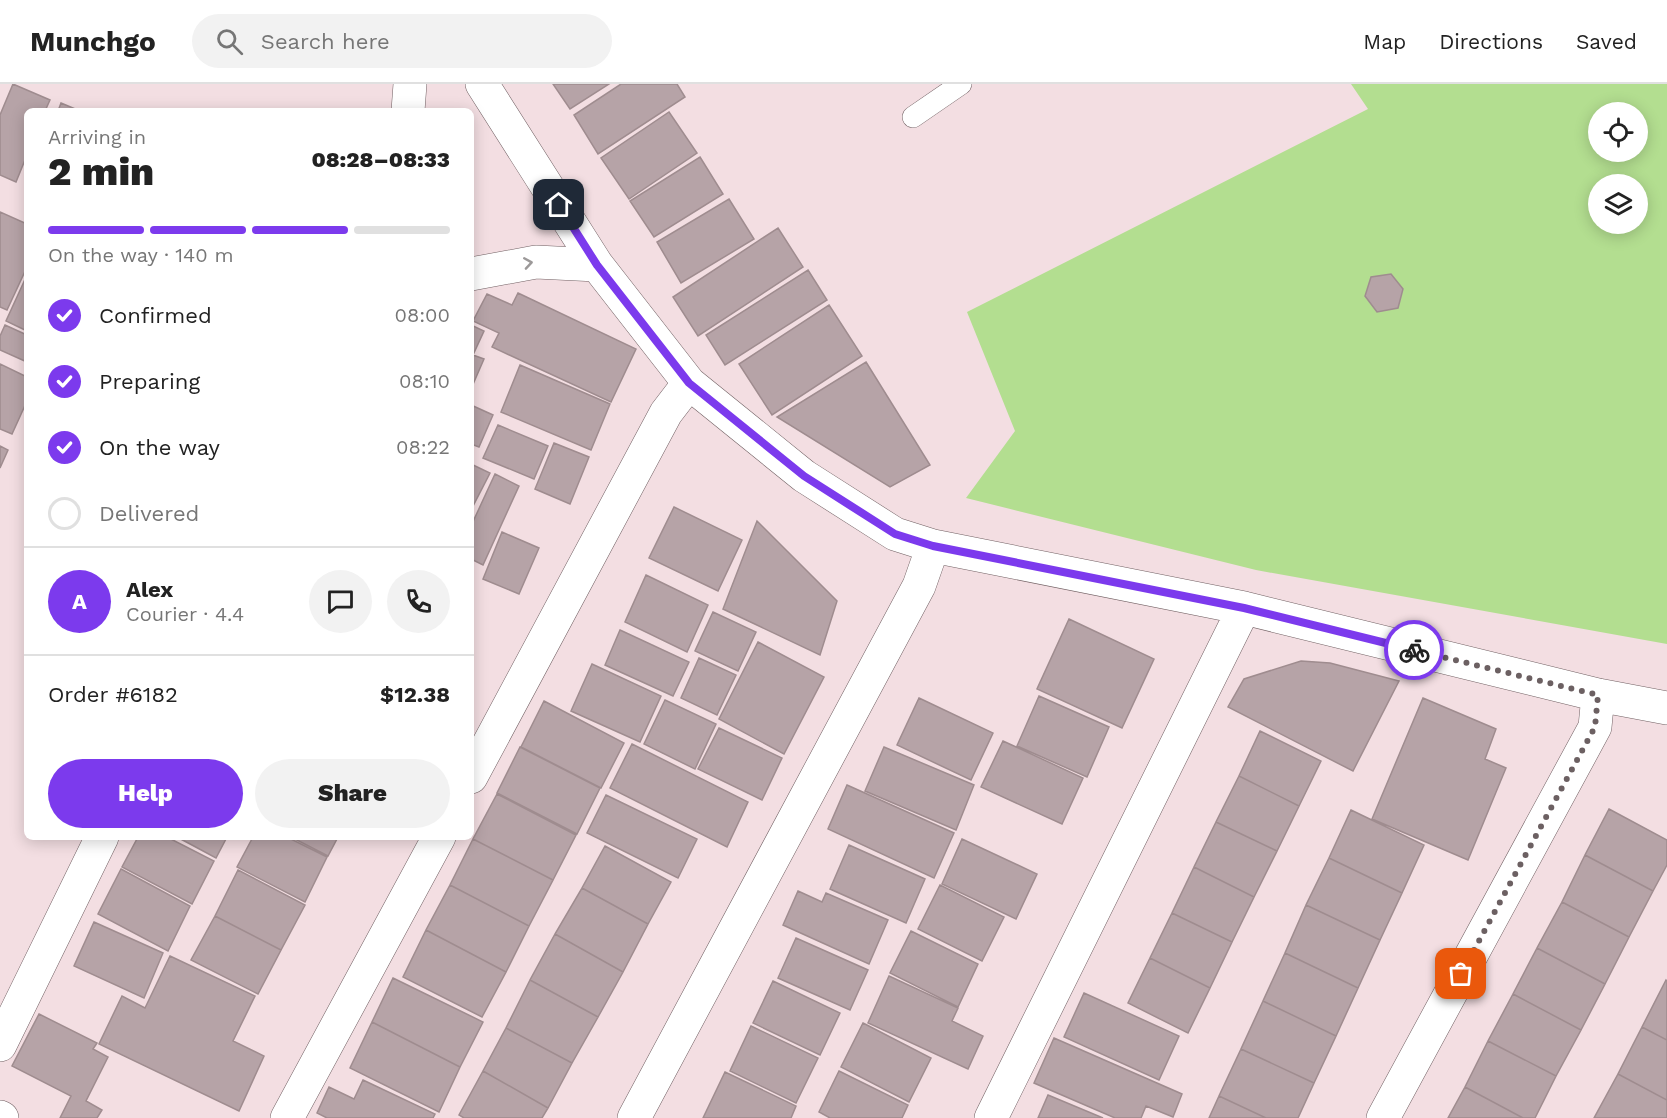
<!DOCTYPE html>
<html lang="en">
<head>
<meta charset="utf-8">
<style>
  body { margin:0; font-family:"Work Sans",sans-serif; background:#f2f2f2; color:#222; height:100vh; display:flex; flex-direction:column; font-size:22px; white-space:nowrap }
  * { box-sizing:border-box; margin:0 }
  p { font-size:20px; color:#767676 }
  .icon { flex:none; width:33px; height:33px; fill:none; stroke:currentColor; stroke-width:2; stroke-linecap:round; stroke-linejoin:round }
  .map { position:relative; flex:1; overflow:hidden }
  .side { position:absolute; left:24px; top:24px; width:450px; height:732px; display:flex; flex-direction:column; background:#fff; border-radius:9px; box-shadow:0 3px 15px #0003 }
  .side>* { flex:none }
  .controls { position:absolute; left:1588px; top:18px; display:grid; gap:12px }
  .controls a { display:grid; place-items:center; width:60px; height:60px; border-radius:50%; background:#fff; box-shadow:0 3px 15px #0003; font-size:30px }
  .pin { position:absolute; display:grid; place-items:center; width:51px; height:51px; color:#fff; margin:-26px; border-radius:12px; box-shadow:0 3px 9px #0006 }
  .courier { position:absolute; display:grid; place-items:center; width:60px; height:60px; margin:-30px; border:4px solid #7c3aed; border-radius:50%; background:#fff; color:#222; box-shadow:0 2px 8px #0007 }
  .overview em { font-style:normal; font-weight:800 }
  .overview div { display:flex; flex-direction:column-reverse }
  .overview { display:flex; align-items:center; justify-content:space-between; height:102px; padding:0 24px }
  h1 { font-size:39px; font-weight:800; line-height:45px }
  .bar { display:grid; grid-template-columns:repeat(4,1fr); gap:9px 6px; align-content:center; height:72px; padding:0 24px }
  .bar i { height:8px; border-radius:4px; background:#e0e0e0 }
  .bar .current { background:#7c3aed }
  .bar p { grid-column:span 4 }
  .line { display:flex; align-items:center; gap:15px; padding:0 24px; border-top:2px solid #e0e0e0 }
  .line div { flex:1 }
  .round { display:grid; place-items:center; flex:none; width:63px; height:63px; border-radius:32px; background:#f2f2f2 }
  ol { padding:0 24px; list-style:none }
  li { display:flex; align-items:center; gap:18px; height:66px }
  li p { margin-inline-start:auto }
  li .icon { padding:6px; border-radius:50%; background:#7c3aed; color:#fff; stroke-width:4 }
  li:last-child { color:#767676 }
  li i { width:33px; height:33px; border:3px solid #e0e0e0; border-radius:50% }
  .primary-button { display:flex; gap:12px; margin-top:auto; padding:12px 24px }
  .primary-button a { flex:1; height:69px; border-radius:36px; background:#7c3aed; color:#fff; font-size:24px; font-weight:800; line-height:69px; text-align:center }
  .primary-button a+a { background:#f2f2f2; color:#222 }
  header { display:flex; align-items:center; gap:36px; box-sizing:border-box; height:84px; padding:0 30px; background:#fff; border-bottom:2px solid #e0e0e0 }
  header strong { font-size:28px }
  nav { display:flex; gap:33px; margin-inline-start:auto; font-size:21px }
  .search { width:420px; height:54px; background:#f2f2f2; display:flex; align-items:center; gap:15px; box-sizing:border-box; padding:0 21px; border-radius:33px; color:#767676; font-size:22px }
  .map>svg:first-child { display:block }
  .green { fill:#b3de90; fill-rule:evenodd }
  .building { fill:#b6a3a7; stroke:#9f8c8f; stroke-width:1.5 }
  .lines { fill:none; stroke-linecap:round; stroke-linejoin:round }
  .lane-casing { stroke:#716063; stroke-width:22 }
  .street-casing { stroke:#716063; stroke-width:34 }
  .lane { stroke:#fff; stroke-width:21 }
  .street { stroke:#fff; stroke-width:33 }
  .oneway { stroke:#9c9999 }
  .done { stroke:#6c6062; stroke-width:6; stroke-dasharray:0 10.8 }
  .route { stroke:#7c3aed; stroke-width:8 }
</style>
</head>
<body>
<header>
<strong>Munchgo</strong>
<div class="search"><svg class="icon" aria-label="search" viewBox="0 0 24 24"><circle cx="10" cy="10" r="6"/><path d="M15 15l6 6"/></svg>Search here</div>
<nav><a>Map</a><a>Directions</a><a>Saved</a></nav>
</header>
<div class="map">
<svg width="1667" height="1034" viewBox="0 0 1667 1034">
  <rect width="100%" height="100%" fill="#f3dee2"/>
  <path class="green" d="M1351 0H1667V560L1256 486 966 414 1015 347 967 228 1368 25ZM1599 28H1638V68H1599ZM1599 100H1638V140H1599Z"/>
  <path class="building" d="M13 0 50 16 45 27H27V71L16 98 0 91V31Z
    M553 0H609L570 25Z
    M621 0H677L685 13 598 70 574 31Z
    M61 19 80 27H58Z
    M669 28 697 69 629 115 601 74Z
    M700 73 723 110 654 153 630 117Z
    M729 115 754 155 681 199 657 158Z
    M0 128 27 140V183L7 226 0 223Z
    M778 144 803 183 698 252 673 213Z
    M808 186 827 216 725 281 706 251Z
    M1391 190 1403 205 1398 224 1377 228 1365 212 1371 193Z
    M27 191V247L6 237Z
    M518 209 636 265 611 318 492 263 499 249 473 237 487 210 512 221Z
    M829 221 862 272 772 331 739 280Z
    M5 241 27 251V278L0 266V252Z
    M471 241 484 247 473 271 484 275 471 305Z
    M866 278 930 381 890 403 777 333Z
    M0 280 27 293V317L12 350 0 345Z
    M520 281 610 320 591 366 501 328Z
    M471 321 493 331 479 363 471 360Z
    M498 341 548 362 534 395 483 374Z
    M554 359 589 373 570 420 535 405Z
    M0 362 8 366 0 384Z
    M471 380 490 389 471 426Z
    M495 390 519 402 483 481 471 475V442Z
    M674 423 742 456 718 507 649 474Z
    M757 437 837 517 820 571 723 525Z
    M502 448 539 464 519 510 483 495Z
    M646 491 708 521 687 568 625 538Z
    M713 528 756 548 738 587 695 567Z
    M1069 535 1154 575 1122 644 1037 605Z
    M620 546 689 578 673 612 605 581Z
    M758 558 824 593 784 670 719 635Z
    M699 574 736 591 717 631 681 614Z
    M1301 577 1330 579 1399 597 1353 687 1228 623 1244 595Z
    M592 580 661 612 640 658 571 627Z
    M1039 612 1109 643 1087 693 1017 662Z
    M919 614 993 649 971 696 897 661Z
    M1423 614 1496 645 1485 675 1506 684 1468 776 1372 735Z
    M665 616 716 640 695 685 644 660Z
    M544 617 624 659 601 704 521 663Z
    M719 644 782 674 762 716 698 685Z
    M1260 647 1321 677 1299 722 1239 692Z
    M1003 657 1083 694 1062 740 981 703Z
    M632 660 748 718 727 763 610 704Z
    M520 663 600 704 577 750 497 709Z
    M884 663 974 701 956 746 865 707Z
    M1239 692 1299 722 1277 767 1216 738Z
    M847 701 954 749 934 794 828 745Z
    M497 710 576 751 553 796 473 755Z
    M606 711 697 755 678 794 587 749Z
    M1609 725 1667 756V781L1653 807 1585 771Z
    M1351 726 1424 761 1402 809 1329 774Z
    M1216 738 1277 767 1254 813 1194 783Z
    M138 753H167L214 777 192 820 122 783Z
    M177 753H227L216 774Z
    M253 753H287L327 773 305 818 237 783Z
    M291 753H338L328 772Z
    M473 755 553 796 529 842 450 801Z
    M962 755 1037 790 1016 835 942 800Z
    M849 761 925 795 906 839 830 805Z
    M605 762 671 798 648 840 582 804Z
    M1585 771 1653 807 1629 853 1562 818Z
    M1329 774 1402 809 1380 856 1306 821Z
    M1194 783 1254 813 1232 858 1172 829Z
    M121 785 190 822 168 867 98 830Z
    M238 786 305 821 281 866 215 832Z
    M450 801 529 842 506 888 426 846Z
    M940 801 1004 833 982 877 918 845Z
    M582 804 648 840 623 888 555 850Z
    M798 807 822 818 826 809 888 836 869 880 783 841Z
    M1562 818 1629 853 1605 900 1537 864Z
    M1306 821 1380 856 1358 904 1285 869Z
    M1172 829 1232 858 1210 904 1150 874Z
    M215 832 281 866 258 910 191 876Z
    M94 838 163 869 144 914 74 882Z
    M426 846 506 888 482 933 403 893Z
    M911 847 978 880 958 923 890 889Z
    M555 850 623 888 598 933 530 896Z
    M796 854 868 886 850 926 778 894Z
    M1537 864 1605 900 1581 946 1513 910Z
    M1285 869 1358 904 1336 952 1263 917Z
    M170 872 255 912 233 957 264 972 239 1027 99 960 122 912 145 924Z
    M1150 874 1210 904 1188 949 1128 919Z
    M889 892 958 924 952 937 983 952 968 985 868 939Z
    M393 894 483 938 460 983 372 938Z
    M530 896 598 933 572 979 506 944Z
    M1666 896 1667 897V956L1642 943Z
    M773 897 840 929 820 971 753 939Z
    M1084 909 1179 952 1159 996 1064 953Z
    M1513 910 1581 946 1556 992 1488 957Z
    M1263 917 1336 952 1314 999 1241 965Z
    M39 930 97 959 93 965 108 973 86 1017 102 1026 97 1034H60L71 1012 12 982Z
    M372 938 460 983 439 1028 350 984Z
    M863 939 931 974 909 1018 841 983Z
    M751 942 818 974 796 1019 730 987Z
    M1642 943 1667 956V1016L1618 990Z
    M506 944 572 979 548 1024 483 987Z
    M1054 954 1182 1010 1173 1033 1146 1022 1141 1034H1115L1034 999Z
    M1488 957 1556 992 1535 1034H1523L1465 1003Z
    M1241 965 1314 999 1298 1034H1266L1219 1012Z
    M483 987 548 1024 542 1034H464L459 1031Z
    M839 987 908 1021 902 1034H830L819 1028Z
    M725 988 796 1022 791 1034H703Z
    M1618 990 1667 1016V1034H1594Z
    M363 996 435 1030 433 1034H327L317 1029 329 1003 354 1015Z
    M1465 1003 1523 1034H1448Z
    M1048 1011 1103 1034H1038Z
    M1219 1012 1266 1034H1209Z"/>
  <g class="lines">
    <g class="lane-casing">
      <path id="lane" d="M913 33 961 0"/>
    </g>
    <g class="street-casing">
      <path id="street" d="M482 0 597 181 689 299 804 392 895 450 933 462 1244 524 1598 611 1667 624
        M408 27 410 0
        M471 190 536 178 597 181
        M471 693 666 329 689 299
        M0 961 102 753
        M0 1033 2 1034
        M287 1034 439 753
        M634 1034 919 502 933 462
        M991 1034 1244 524
        M1383 1034 1595 643 1598 611"/>
    </g>
    <use href="#lane" class="lane"/>
    <use href="#street" class="street"/>
  </g>
  <defs><path id="oneway-chevron" d="M-2-3.5L2.5 0L-2 3.5" fill="none" stroke-width="1.6" stroke-linecap="round" stroke-linejoin="round" transform="scale(1.5)"/></defs>
  <use class="oneway" href="#oneway-chevron" transform="translate(528 179) rotate(-9)"/>
  <g class="lines">
    <path class="done" d="M1414 566 1598 611 1595 643 1461 890"/>
    <path class="route" d="M559 121 597 181 689 299 804 392 895 450 933 462 1244 524 1414 566"/>
  </g>
</svg>
<div class="controls">
<a><svg class="icon" aria-label="locate" viewBox="0 0 24 24"><circle cx="12" cy="12" r="6"/><path d="M12 2v4M12 18v4M2 12h4M18 12h4"/></svg></a>
<a><svg class="icon" aria-label="layers" viewBox="0 0 24 24"><path d="M12 4l9 5-9 5-9-5zM3 14l9 5 9-5"/></svg></a>
</div>
<div class="pin" style="left:1461px;top:890px;background:#ea580c"><svg class="icon" aria-label="bag" viewBox="0 0 24 24"><path d="M5 8h14l-1 12H6zM9 8a3 3 0 0 1 6 0"/></svg></div>
<div class="pin" style="left:559px;top:121px;background:#1f2937"><svg class="icon" aria-label="home" viewBox="0 0 24 24"><path d="M3 11l9-7 9 7M6 9v11h12V9"/></svg></div>
<div class="courier" style="left:1414px;top:566px"><svg class="icon" aria-label="bike" viewBox="0 0 24 24"><circle cx="6" cy="16" r="4"/><circle cx="18" cy="16" r="4"/><path d="M6 16l4-8h5l3 8M10 8l3 8H6M13 5h3"/></svg></div>
<section class="side">
<div class="overview"><div><h1>2 min</h1><p>Arriving in</p></div><em>08:28–08:33</em></div>
<div class="bar"><i class="current"></i><i class="current"></i><i class="current"></i><i></i><p>On the way · 140 m</p></div>
<ol>
<li><svg class="icon" aria-label="check" viewBox="0 0 24 24"><path d="M5 12l5 5 9-10"/></svg>Confirmed<p>08:00</p></li>
<li><svg class="icon" aria-label="check" viewBox="0 0 24 24"><path d="M5 12l5 5 9-10"/></svg>Preparing<p>08:10</p></li>
<li><svg class="icon" aria-label="check" viewBox="0 0 24 24"><path d="M5 12l5 5 9-10"/></svg>On the way<p>08:22</p></li>
<li><i></i>Delivered</li>
</ol>
<div class="line" style="height:108px"><b class="round" style="background:#7c3aed;color:#fff">A</b><div><b>Alex</b><p>Courier · 4.4</p></div><a class="round"><svg class="icon" aria-label="chat" viewBox="0 0 24 24"><path d="M4 5h16v11H9l-5 4z"/></svg></a><a class="round"><svg class="icon" aria-label="phone" viewBox="0 0 24 24"><path d="M5 4h4l2 5-3 2q2 4 5 5l2-3 5 2v4C11 20 4 13 5 4z"/></svg></a></div>
<div class="line" style="height:78px"><div>Order #6182</div><b>$12.38</b></div>
<div class="primary-button"><a>Help</a><a>Share</a></div>
</section>
</div>
</body>
</html>
